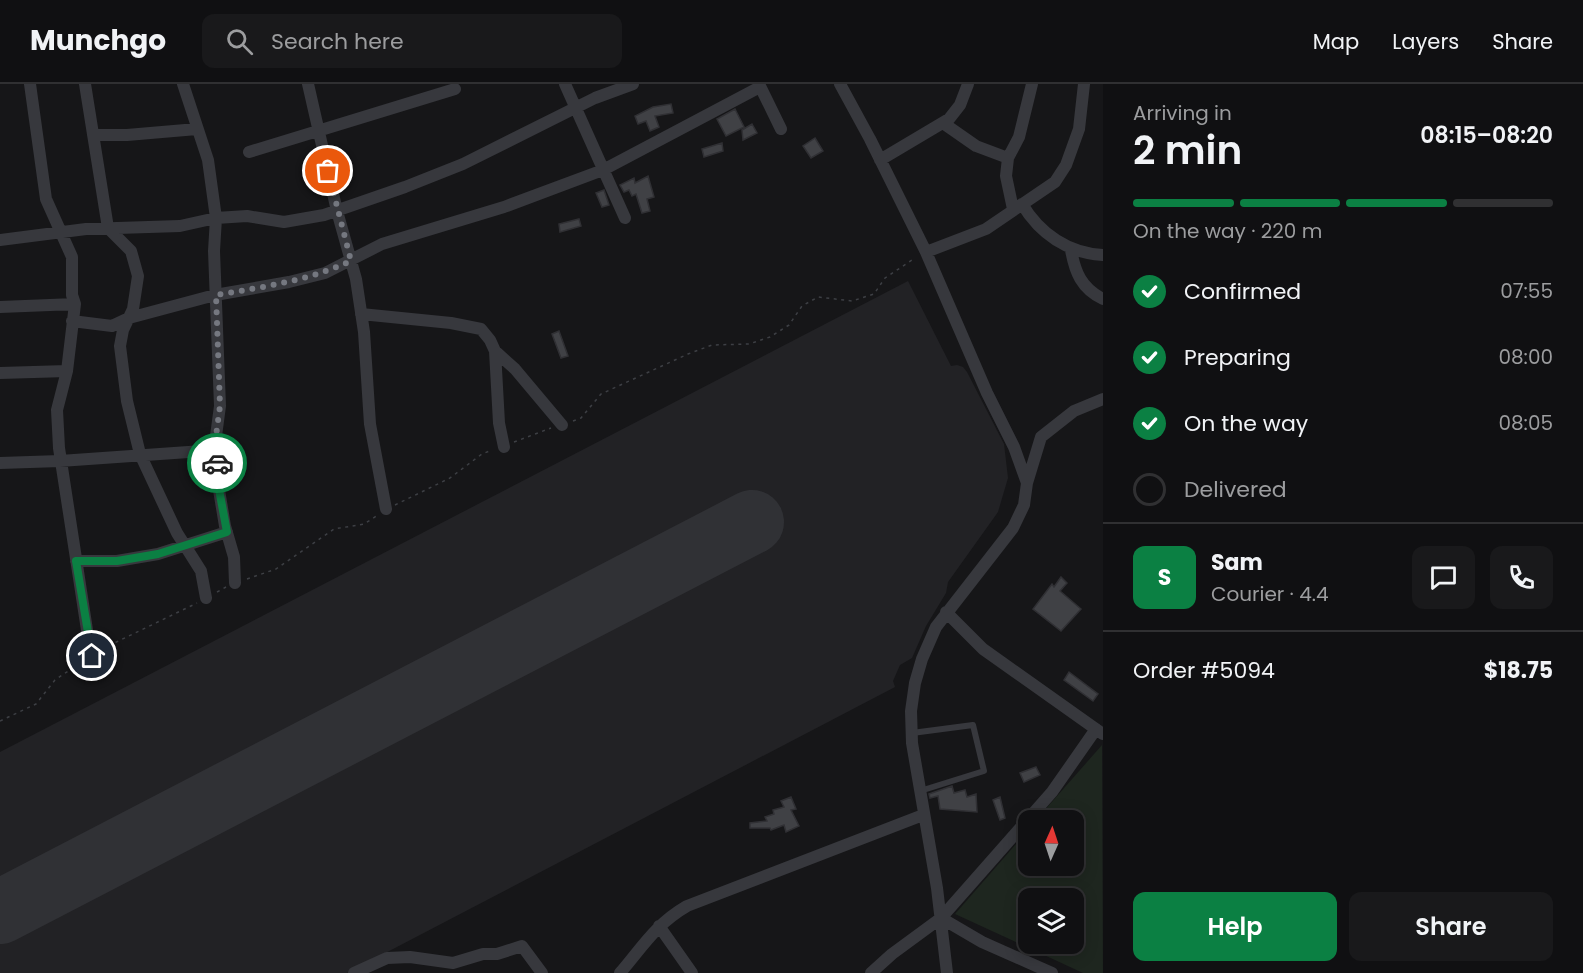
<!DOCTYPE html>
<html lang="en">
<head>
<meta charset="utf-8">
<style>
  body { margin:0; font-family:Poppins,sans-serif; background:#19191b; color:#f1f3f6; height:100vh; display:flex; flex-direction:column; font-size:22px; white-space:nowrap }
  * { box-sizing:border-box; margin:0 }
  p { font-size:20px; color:#9c9d9f }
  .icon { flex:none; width:33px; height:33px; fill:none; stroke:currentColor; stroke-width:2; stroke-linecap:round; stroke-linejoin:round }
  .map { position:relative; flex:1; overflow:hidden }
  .drawer { display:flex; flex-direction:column; background:#101012; width:480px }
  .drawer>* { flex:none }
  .needle { width:39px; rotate:3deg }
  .buttons { position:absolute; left:1018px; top:726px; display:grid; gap:12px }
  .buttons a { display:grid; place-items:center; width:66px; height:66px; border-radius:12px; background:#101012; box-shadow:0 3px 15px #0003,0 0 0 2px #303032; font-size:30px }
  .pin { position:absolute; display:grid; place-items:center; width:51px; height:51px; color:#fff; margin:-26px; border:3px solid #fff; border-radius:50%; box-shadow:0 2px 6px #0007 }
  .courier { position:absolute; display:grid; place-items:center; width:60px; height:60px; margin:-30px; border:4px solid #0b8043; border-radius:50%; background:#fff; color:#222; box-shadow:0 2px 8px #0007 }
  .head em { font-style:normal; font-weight:600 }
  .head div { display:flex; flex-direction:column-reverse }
  .head { display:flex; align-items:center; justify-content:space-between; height:102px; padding:0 30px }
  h1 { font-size:39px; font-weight:600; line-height:45px }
  .bar { display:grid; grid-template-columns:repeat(4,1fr); gap:9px 6px; align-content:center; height:72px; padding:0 30px }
  .bar i { height:8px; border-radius:4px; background:#303032 }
  .bar .on { background:#0b8043 }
  .bar p { grid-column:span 4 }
  .line { display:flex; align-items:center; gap:15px; padding:0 30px; border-top:2px solid #303032 }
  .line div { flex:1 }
  .round { display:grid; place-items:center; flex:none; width:63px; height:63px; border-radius:12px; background:#19191b }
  ol { padding:0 30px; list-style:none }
  li { display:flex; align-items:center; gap:18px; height:66px }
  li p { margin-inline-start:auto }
  li .icon { padding:6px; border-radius:50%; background:#0b8043; color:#fff; stroke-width:4 }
  li:last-child { color:#9c9d9f }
  li i { width:33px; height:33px; border:3px solid #303032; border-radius:50% }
  .button { display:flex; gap:12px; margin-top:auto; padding:12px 30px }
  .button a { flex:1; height:69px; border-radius:12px; background:#0b8043; color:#fff; font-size:24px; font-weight:600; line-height:69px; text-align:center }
  .button a+a { background:#19191b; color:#f1f3f6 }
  header { display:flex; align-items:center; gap:36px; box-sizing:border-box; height:84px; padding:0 30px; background:#101012; border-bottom:2px solid #303032 }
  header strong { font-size:28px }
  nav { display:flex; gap:33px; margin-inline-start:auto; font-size:21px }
  .search { width:420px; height:54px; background:#19191b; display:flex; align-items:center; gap:15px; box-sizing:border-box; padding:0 21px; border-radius:12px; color:#9c9d9f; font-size:22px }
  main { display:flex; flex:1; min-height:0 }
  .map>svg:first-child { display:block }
  .built { fill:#222225 }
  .green { fill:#1e261f; fill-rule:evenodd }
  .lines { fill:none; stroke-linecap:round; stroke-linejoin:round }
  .runway { stroke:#303135; stroke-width:64 }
  .building { fill:#404145; stroke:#303034; stroke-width:1.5 }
  .path { stroke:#3d3f44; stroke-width:1.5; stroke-dasharray:3 4.5; stroke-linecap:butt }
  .service { stroke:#37383d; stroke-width:6 }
  .minor { stroke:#37383d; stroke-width:12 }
  .done { stroke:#757880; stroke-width:6; stroke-dasharray:0 10.8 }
  .route { stroke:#0b8043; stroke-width:8 }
</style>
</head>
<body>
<header>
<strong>Munchgo</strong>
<div class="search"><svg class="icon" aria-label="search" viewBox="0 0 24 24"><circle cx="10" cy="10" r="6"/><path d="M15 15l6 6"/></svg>Search here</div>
<nav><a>Map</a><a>Layers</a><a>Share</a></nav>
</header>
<main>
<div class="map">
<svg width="1103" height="889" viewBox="0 0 1103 889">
  <rect width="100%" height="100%" fill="#161618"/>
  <path class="built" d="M908 197 951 282 957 281 963 283 967 288 1004 360 1008 394 998 428 948 498 946 509 926 542 912 574 900 581 893 597 895 603 347 889H0V668Z"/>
  <path class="green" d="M1102 661 1103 889H1083L955 830 1029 745V782H1074V736H1036ZM1029 814H1074V860H1029Z"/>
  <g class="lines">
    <path class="runway" d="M0 828 752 438"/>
  </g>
  <path class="building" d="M671 20 673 29 655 32 659 43 650 47 646 37 638 40 635 32 653 23Z
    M735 25 744 43 726 52 717 35Z
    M752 40 757 49 743 56 742 46Z
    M815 54 823 67 811 74 803 62Z
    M722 59 723 67 704 73 702 65Z
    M648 92 654 113 647 115 650 127 642 129 636 110 632 112 629 106 624 108 620 101 634 94 635 99Z
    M604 106 609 121 602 123 596 109Z
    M579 135 581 142 560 148 559 140Z
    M559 247 568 272 561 274 552 250Z
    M1061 493 1067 499 1060 507 1081 525 1061 547 1033 525 1052 500 1054 503Z
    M1069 588 1098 610 1093 617 1064 596Z
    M1036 683 1040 691 1024 698 1020 689Z
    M952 702 954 709 965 706 967 713 976 710 977 728 940 725 938 712 930 714 929 710Z
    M791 713 796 725 791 726 799 742 786 748 784 741 771 746 770 744H750V739L767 737 765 733 774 730 773 726 784 723 781 717Z
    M1000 713 1005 734 1000 736 993 716Z"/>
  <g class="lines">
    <path class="path" d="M573 337 581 334 601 310 688 270 712 261 749 260 770 253 789 241 802 222 818 213 852 217 874 210 885 194 915 174
      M514 358 551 344
      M395 421 450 394 482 370 492 366
      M247 495 276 485 334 445 364 440 378 431
      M217 508 226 503
      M102 565 197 519
      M0 637 36 620 55 596 83 577"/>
    <path class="service" d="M912 649 973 641 984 687 920 707"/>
    <path class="minor" d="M30 0 46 115 72 173V211L75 220 67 287 57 326 59 364 91 572
      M85 0 108 144 131 167 138 192 133 225 123 246 120 262 127 317 140 370 177 449 201 487 206 514
      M183 0 208 76 216 134 214 167 220 322 216 352 218 400 225 442 234 473 235 499
      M308 0 337 127 356 195 364 248 370 340 386 425
      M565 0 625 134
      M759 0 781 45
      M840 0 870 55 926 168 987 309 1014 363 1027 399 1024 421 1013 444 936 543 922 575 915 599 911 627 912 659 937 804 947 889
      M943 39 976 62 1008 74
      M93 51H127L197 45
      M249 68 455 5
      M880 76 949 35 960 21 968 0
      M1022 120C1040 150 1068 169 1103 171
      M1013 125 1006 92 1008 74 1019 53 1032 0
      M0 156 86 145 180 142 216 134 247 132 284 138 324 131 405 103 463 80 595 14 633 0
      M1071 166C1075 188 1081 204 1103 215
      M926 168 986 145 1055 98 1066 81 1079 45 1084 0
      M0 223 75 220
      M361 230 451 239 481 245 490 256 495 267 499 339 504 363
      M72 237 112 242 129 234 215 211 289 198 325 189 382 160 504 123 603 86 760 3
      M495 267 515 285 562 341
      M0 289 67 287
      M0 379 60 377 217 366
      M1027 399 1041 353 1074 327 1103 315
      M76 477H117L158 470 227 448
      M946 528 983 565 1103 650
      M941 834 982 858 1052 889
      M659 842 692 889
      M354 889 387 874 410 873 453 879 483 870H497L522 862 542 889
      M620 889C643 862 656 840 687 822L923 731
      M871 889 892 870 941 834 1052 708 1096 645"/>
  </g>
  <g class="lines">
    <path class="done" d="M217 379 216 352 220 322 216 211C263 203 307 197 351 177L328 87"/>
    <path class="route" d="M92 572 76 477H117L158 470 227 448 218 400 217 379"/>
  </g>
</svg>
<div class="buttons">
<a><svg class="needle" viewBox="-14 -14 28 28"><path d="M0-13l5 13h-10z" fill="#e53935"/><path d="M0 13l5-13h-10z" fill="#9c9d9f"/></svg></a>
<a><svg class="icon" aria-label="layers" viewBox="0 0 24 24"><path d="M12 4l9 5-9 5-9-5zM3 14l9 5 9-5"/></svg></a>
</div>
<div class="pin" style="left:328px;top:87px;background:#ea580c"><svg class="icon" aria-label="bag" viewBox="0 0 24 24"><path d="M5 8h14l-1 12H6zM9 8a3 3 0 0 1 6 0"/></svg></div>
<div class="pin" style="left:92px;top:572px;background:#1f2937"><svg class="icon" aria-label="home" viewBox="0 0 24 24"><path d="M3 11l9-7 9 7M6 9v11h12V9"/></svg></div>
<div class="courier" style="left:217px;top:379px"><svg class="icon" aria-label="car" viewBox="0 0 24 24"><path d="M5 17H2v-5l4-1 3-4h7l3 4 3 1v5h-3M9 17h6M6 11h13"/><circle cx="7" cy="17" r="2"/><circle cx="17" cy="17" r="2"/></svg></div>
</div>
<section class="drawer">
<div class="head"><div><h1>2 min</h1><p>Arriving in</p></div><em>08:15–08:20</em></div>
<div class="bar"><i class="on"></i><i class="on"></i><i class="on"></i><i></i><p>On the way · 220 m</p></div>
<ol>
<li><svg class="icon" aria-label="check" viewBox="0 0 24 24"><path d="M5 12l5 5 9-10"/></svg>Confirmed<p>07:55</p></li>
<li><svg class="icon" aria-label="check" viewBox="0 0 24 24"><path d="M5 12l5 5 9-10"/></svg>Preparing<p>08:00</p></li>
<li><svg class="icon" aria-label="check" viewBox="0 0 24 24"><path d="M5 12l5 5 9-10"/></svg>On the way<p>08:05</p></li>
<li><i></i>Delivered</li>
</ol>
<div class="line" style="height:108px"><b class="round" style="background:#0b8043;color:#fff">S</b><div><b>Sam</b><p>Courier · 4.4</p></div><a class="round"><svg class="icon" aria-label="chat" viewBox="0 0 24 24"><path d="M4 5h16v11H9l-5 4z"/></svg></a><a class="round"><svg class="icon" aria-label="phone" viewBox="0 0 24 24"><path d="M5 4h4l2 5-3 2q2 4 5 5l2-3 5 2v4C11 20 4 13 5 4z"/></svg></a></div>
<div class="line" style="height:78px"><div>Order #5094</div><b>$18.75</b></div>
<div class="button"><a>Help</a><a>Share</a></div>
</section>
</main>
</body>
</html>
